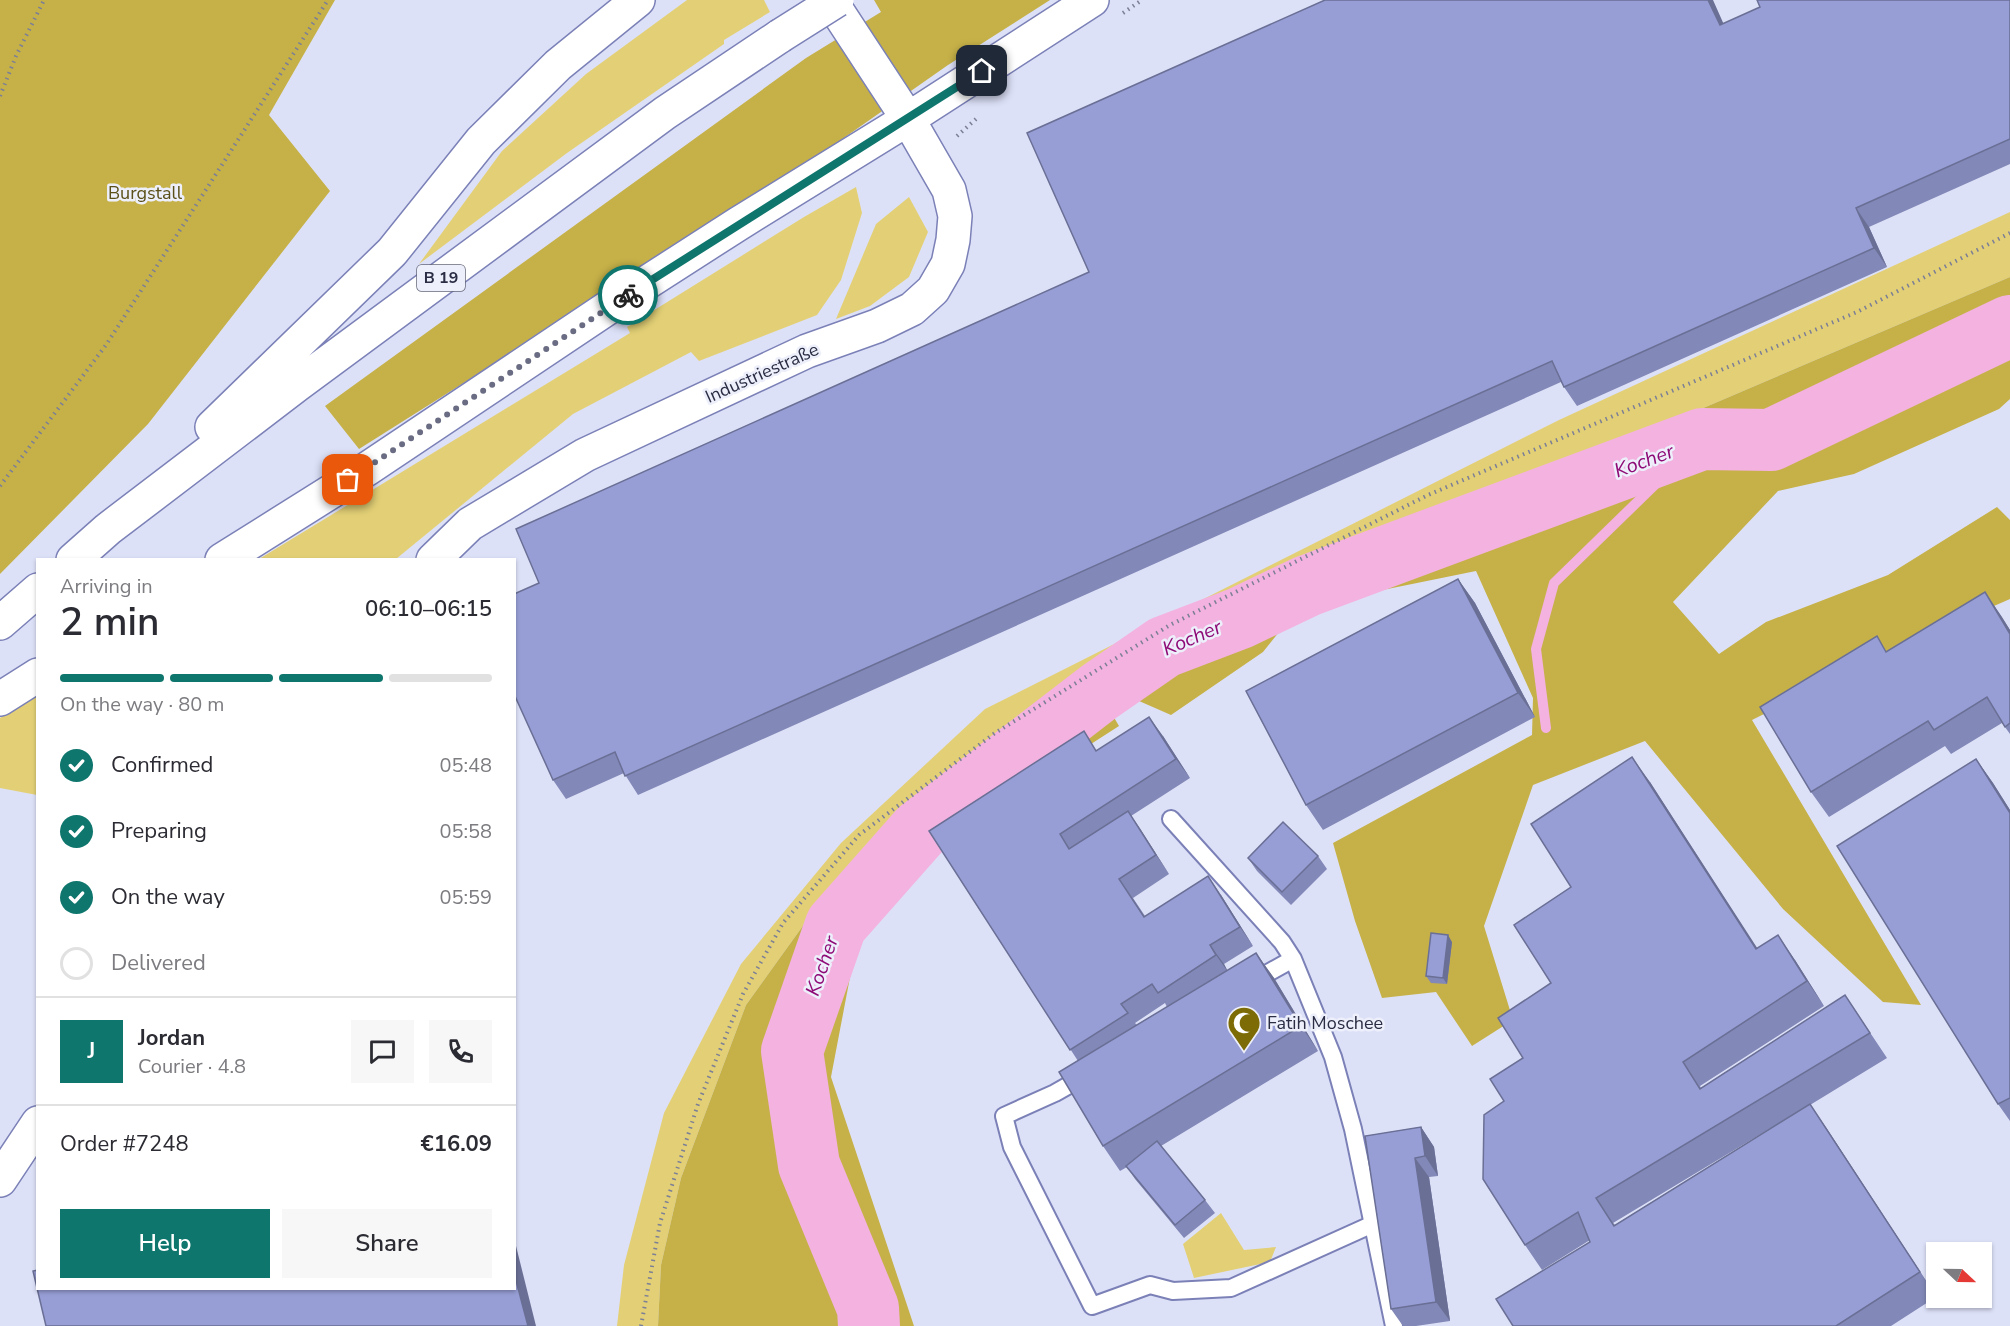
<!DOCTYPE html>
<html lang="en">
<head>
<meta charset="utf-8">
<style>
  body { margin:0; font-family:"Nunito Sans",sans-serif; background:#f7f7f7; color:#2b2b33; height:100vh; display:flex; flex-direction:column; font-size:22px; white-space:nowrap }
  * { box-sizing:border-box; margin:0 }
  p { font-size:20px; color:#7c7c81 }
  .icon { flex:none; width:33px; height:33px; fill:none; stroke:currentColor; stroke-width:2; stroke-linecap:round; stroke-linejoin:round }
  .map { position:relative; flex:1; overflow:hidden }
  .drawer { position:absolute; left:36px; top:558px; width:480px; height:732px; display:flex; flex-direction:column; background:#fff; border-radius:0px; box-shadow:0 2px 4px #0004 }
  .drawer>* { flex:none }
  .needle { width:39px; rotate:112deg }
  .tools { position:absolute; left:1926px; top:1242px; display:grid; gap:12px }
  .tools a { display:grid; place-items:center; width:66px; height:66px; border-radius:0px; background:#fff; box-shadow:0 2px 4px #0004; font-size:30px }
  .pin { position:absolute; display:grid; place-items:center; width:51px; height:51px; color:#fff; margin:-26px; border-radius:12px; box-shadow:0 3px 9px #0006 }
  .courier { position:absolute; display:grid; place-items:center; width:60px; height:60px; margin:-30px; border:4px solid #0f766e; border-radius:50%; background:#fff; color:#222; box-shadow:0 2px 8px #0007 }
  .headline em { font-style:normal; font-weight:600 }
  .headline div { display:flex; flex-direction:column-reverse }
  .headline { display:flex; align-items:center; justify-content:space-between; height:102px; padding:0 24px }
  h1 { font-size:39px; font-weight:600; line-height:45px }
  .bar { display:grid; grid-template-columns:repeat(4,1fr); gap:9px 6px; align-content:center; height:72px; padding:0 24px }
  .bar i { height:8px; border-radius:4px; background:#e1e1e2 }
  .bar .active { background:#0f766e }
  .bar p { grid-column:span 4 }
  .line { display:flex; align-items:center; gap:15px; padding:0 24px; border-top:2px solid #e1e1e2 }
  .line div { flex:1 }
  .round { display:grid; place-items:center; flex:none; width:63px; height:63px; border-radius:0px; background:#f7f7f7 }
  ol { padding:0 24px; list-style:none }
  li { display:flex; align-items:center; gap:18px; height:66px }
  li p { margin-inline-start:auto }
  li .icon { padding:6px; border-radius:50%; background:#0f766e; color:#fff; stroke-width:4 }
  li:last-child { color:#7c7c81 }
  li i { width:33px; height:33px; border:3px solid #e1e1e2; border-radius:50% }
  .button { display:flex; gap:12px; margin-top:auto; padding:12px 24px }
  .button a { flex:1; height:69px; border-radius:0px; background:#0f766e; color:#fff; font-size:24px; font-weight:600; line-height:69px; text-align:center }
  .button a+a { background:#f7f7f7; color:#2b2b33 }
  .map>svg:first-child { display:block }
  .green { fill:#e3d076 }
  .forest { fill:#c6b148 }
  .lines { fill:none; stroke-linecap:round; stroke-linejoin:round }
  .stream { stroke:#f3b2df; stroke-width:10 }
  .river { stroke:#f3b2df; stroke-width:62 }
  .lane-casing { stroke:#7b81b7; stroke-width:20 }
  .secondary-casing { stroke:#7b81b7; stroke-width:36 }
  .highway-casing { stroke:#7b81b7; stroke-width:36 }
  .path { stroke:#7c7f96; stroke-width:4; stroke-dasharray:1.5 4.5; stroke-linecap:butt }
  .lane { stroke:#fff; stroke-width:16 }
  .secondary { stroke:#fff; stroke-width:33 }
  .highway { stroke:#fff; stroke-width:33 }
  .highway-bridge-casing { stroke:#7b81b7; stroke-width:36; stroke-linecap:butt }
  .highway-bridge { stroke:#fff; stroke-width:33 }
  .wall { fill:#8288b7; fill-rule:evenodd }
  .shaded-wall { fill:#6a6f95 }
  .building { fill:#979ed5; stroke:#6a6f95; stroke-width:1.5 }
  .done { stroke:#696c82; stroke-width:6; stroke-dasharray:0 10.8 }
  .route { stroke:#0f766e; stroke-width:8 }
  .labels { text-anchor:middle; dominant-baseline:central; stroke-width:5; stroke-linejoin:round; paint-order:stroke }
  .shield { fill:#edeffb; stroke:#64677a; stroke-width:1.5 }
  .shield-label { font-size:16px; font-weight:bold; fill:#2a2d43 }
  .park-label { font-size:18px; fill:#5b5019; stroke:#edeffb }
  .street-label { font-size:18px; fill:#2a2d43; stroke:#edeffb }
  .poi-label { font-size:18px; fill:#2a2d43; stroke:#edeffb; text-anchor:start }
  .water-label { font-size:20px; font-style:italic; fill:#8e0a76; stroke:#edeffb }
</style>
</head>
<body>
<div class="map">
<svg width="2010" height="1326" viewBox="0 0 2010 1326">
  <rect width="100%" height="100%" fill="#dde1f8"/>
  <path class="green" d="M687 0H764L770 12 724 40V44L567 153 419 264 502 151 586 74Z
    M856 187 862 213 841 280 817 315 699 361 691 352 573 414 396 559H259L630 333 627 327 804 217Z
    M909 197 928 232 909 277 870 306 836 319 876 224Z
    M2010 212V277L1577 462 1450 507 1158 640 1095 685 828 891 746 1005 681 1178 661 1265 658 1326H617L624 1265 664 1113 741 964 841 843 985 709 1559 420Z
    M37 694V795L0 788V718Z
    M1221 1213 1244 1250 1276 1247 1270 1262 1194 1278 1183 1244Z"/>
  <path class="forest" d="M0 0H335L269 115 330 191 148 424 0 574Z
    M874 0H1050L948 65 771 189 359 449 325 406 806 58 881 12Z
    M2010 277V399L1999 409 1854 474 1778 491 1673 602 1719 654 1766 622 1888 575 1997 507 2010 520V599L1875 658 1752 720 1921 1005 1883 1002 1783 909 1645 741 1533 785 1484 926 1513 1020 1472 1046 1436 992 1382 998 1355 921 1333 843 1532 735 1533 698 1476 571 1299 607 1263 652 1171 715 1098 683 1158 640 1450 507 1577 462Z
    M1095 685 1119 726 867 888 831 1077 914 1326H658L661 1265 681 1178 746 1005 828 891Z"/>
  <g class="lines">
    <path class="stream" d="M1546 728 1536 649 1554 583 1702 439"/>
    <path class="river" d="M869 1326 868 1308 809 1165 792 1051 836 925 920 830 1099 692 1164 647 1240 618 1307 586 1702 439 1771 440 2010 326"/>
    <g class="lane-casing">
      <path id="lane" d="M1171 819 1282 942 1293 959 1333 1057 1353 1129 1394 1326
        M1252 982 1293 959
        M1085 1076 1055 1093 1004 1116 1012 1147 1092 1306 1150 1285 1173 1291 1231 1288 1373 1224"/>
    </g>
    <g class="secondary-casing">
      <path id="secondary" d="M908 119 1092 0
        M433 560 470 524 585 455 807 351 877 326 912 309 933 290 948 264 953 240 955 216 949 190 908 119 830 0
        M0 1180 38 1123"/>
    </g>
    <g class="highway-casing">
      <path id="highway" d="M212 427 392 252 481 141 558 65 638 0
        M73 560 108 529 297 385 665 113 780 36
        M222 560 367 469 615 303 738 224 908 119
        M0 623 38 590
        M0 699 38 675"/>
    </g>
    <path class="path" d="M1123 13 1142 0
      M0 96 16 56 44 0
      M957 136 976 119
      M0 486 106 345 328 0
      M641 1326 660 1223 698 1104 743 994 783 923 859 835 995 733 1170 625 1428 495 1857 312 2010 233"/>
    <use href="#lane" class="lane"/>
    <use href="#secondary" class="secondary"/>
    <use href="#highway" class="highway"/>
    <g class="highway-bridge-casing">
      <path id="highway-bridge" d="M780 36 837 0"/>
    </g>
    <use href="#highway-bridge" class="highway-bridge"/>
  </g>
  <path class="wall" d="M2010 0V164L1869 227 1887 267 1577 406 1564 387 1561 382 638 795 624 773 566 799 553 780 539 583 1724 24Z
    M1458 579 1475 603 1535 717 1323 830 1306 805Z
    M1985 592 2010 630V734L2002 723 1951 754 1945 746 1829 817 1811 792 1888 652Z
    M1163 736 1190 778 1131 816 1169 874 1133 898 1145 916 1221 895 1253 946 1224 964 1227 971 1256 953 1274 978 1318 1051 1161 1146 1205 1200 1215 1213 1184 1238 1135 1179 1127 1167 1120 1171 1103 1146 1078 1061 929 831 1097 750ZM1165 1003 1167 1007 1137 1025 1135 1023Z
    M1976 759 1993 783 2010 810V1121L1998 1104Z
    M1650 782 1757 949 1795 960 1824 1006 1700 1086 1701 1088 1845 995 1887 1058 1810 1105 1827 1129 1936 1296V1297L1891 1326H1513L1590 1242V1240L1542 1270 1525 1245 1504 1101 1523 1058 1551 983ZM1789 1117 1615 1225 1613 1223Z
    M1318 856 1327 869 1291 905 1257 871 1248 858Z
    M1452 942 1447 984 1431 983 1426 976Z
    M1421 1127 1434 1147 1438 1176 1429 1177 1450 1321 1416 1326H1403L1391 1309 1365 1136Z"/>
  <path class="shaded-wall" d="M1708 0H1713L1733 45 1720 25Z
    M1856 208 1869 227 1887 267 1874 248Z
    M1458 579 1475 603 1535 717 1518 693Z
    M1985 592 2002 617 2010 630V634Z
    M1149 717 1163 736 1190 778 1176 759Z
    M1632 757 1650 782 1774 974 1756 949Z
    M1976 759 1993 783 2010 810V813Z
    M1128 811 1141 830 1169 874 1156 855Z
    M1208 876 1221 895 1253 946 1240 927Z
    M1448 935 1452 942 1447 984 1443 978Z
    M1778 935 1795 960 1824 1006 1807 981Z
    M1210 945 1224 964 1230 975 1216 955Z
    M1256 953 1274 978 1318 1051 1301 1026Z
    M1810 1104 1827 1129 1936 1296 1920 1272Z
    M1421 1127 1434 1147 1438 1176 1425 1156Z
    M1415 1158 1429 1177 1450 1321 1436 1302Z
    M514 1238 536 1326H528L514 1273Z"/>
  <path class="building" d="M1325 0H1708L1720 25 1760 7 1757 0H2010V139L1856 208 1874 248 1564 387 1552 361 625 776 615 752 553 780 514 694V594L539 583 516 529 1089 272 1027 133Z
    M1458 579 1518 693 1306 805 1246 691Z
    M1985 592 2010 634V723L2005 727 1987 697 1934 730 1928 721 1811 792 1760 707 1877 636 1886 652Z
    M1149 717 1176 759 1060 834 1069 849 1128 811 1156 855 1119 879 1144 917 1208 876 1240 927 1210 945 1216 955 1158 993 1152 984 1121 1004 1128 1013 1070 1050 929 831 1084 731 1096 751Z
    M1632 757 1756 949 1778 935 1807 981 1683 1062 1700 1089 1845 995 1870 1033 1596 1198 1614 1226 1810 1104 1920 1272 1836 1326H1513L1496 1299 1590 1242 1578 1212 1525 1245 1483 1179 1484 1115 1504 1101 1490 1079 1523 1058 1498 1018 1551 983 1514 925 1571 887 1531 824Z
    M1976 759 2010 813V1098L1998 1104 1837 846Z
    M1283 822 1318 856 1282 892 1248 858Z
    M1431 933 1448 935 1443 978 1426 976Z
    M1256 953 1301 1026 1103 1146 1059 1072Z
    M1421 1127 1425 1156 1415 1158 1436 1302 1391 1309 1365 1136Z
    M1157 1141 1205 1200 1175 1225 1126 1166Z
    M38 1270V1288H514V1273L528 1326H46L33 1271Z"/>
  <g class="lines">
    <path class="done" d="M348 480 628 295"/>
    <path class="route" d="M628 295 982 71"/>
  </g>
  <defs>
    <g id="mosque-pin" transform="scale(1.725)"><path d="M0 17L-7.5 6A9.5 9.5 0 1 1 7.5 6Z" fill="#7d6c05" stroke="#edeffb"/><path d="M3.5-4.9A6 6 0 1 0 3.5 4.9A5 5 0 1 1 3.5-4.9Z" fill="#fff"/></g>
  </defs>
  <g fill-rule="evenodd">
    <use href="#mosque-pin" x="1244" y="1023"/>
  </g>
  <g class="labels">
    <rect class="shield" x="417" y="265" width="48" height="26" rx="4.5"/>
    <g class="shield-label">
      <text x="441" y="278">B 19</text>
    </g>
    <g class="park-label">
      <text x="145" y="193">Burgstall</text>
    </g>
    <g class="street-label">
      <text transform="translate(762 373) rotate(-24)">Industriestraße</text>
    </g>
    <g class="poi-label">
      <text x="1267" y="1023">Fatih Moschee</text>
    </g>
    <g class="water-label">
      <text transform="translate(1644 461) rotate(-20)">Kocher</text>
      <text transform="translate(1192 638) rotate(-23)">Kocher</text>
      <text transform="translate(822 966) rotate(-71)">Kocher</text>
    </g>
  </g>
</svg>
<div class="tools">
<a><svg class="needle" viewBox="-14 -14 28 28"><path d="M0-13l5 13h-10z" fill="#e53935"/><path d="M0 13l5-13h-10z" fill="#7c7c81"/></svg></a>
</div>
<div class="pin" style="left:348px;top:480px;background:#ea580c"><svg class="icon" aria-label="bag" viewBox="0 0 24 24"><path d="M5 8h14l-1 12H6zM9 8a3 3 0 0 1 6 0"/></svg></div>
<div class="pin" style="left:982px;top:71px;background:#1f2937"><svg class="icon" aria-label="home" viewBox="0 0 24 24"><path d="M3 11l9-7 9 7M6 9v11h12V9"/></svg></div>
<div class="courier" style="left:628px;top:295px"><svg class="icon" aria-label="bike" viewBox="0 0 24 24"><circle cx="6" cy="16" r="4"/><circle cx="18" cy="16" r="4"/><path d="M6 16l4-8h5l3 8M10 8l3 8H6M13 5h3"/></svg></div>
<section class="drawer">
<div class="headline"><div><h1>2 min</h1><p>Arriving in</p></div><em>06:10–06:15</em></div>
<div class="bar"><i class="active"></i><i class="active"></i><i class="active"></i><i></i><p>On the way · 80 m</p></div>
<ol>
<li><svg class="icon" aria-label="check" viewBox="0 0 24 24"><path d="M5 12l5 5 9-10"/></svg>Confirmed<p>05:48</p></li>
<li><svg class="icon" aria-label="check" viewBox="0 0 24 24"><path d="M5 12l5 5 9-10"/></svg>Preparing<p>05:58</p></li>
<li><svg class="icon" aria-label="check" viewBox="0 0 24 24"><path d="M5 12l5 5 9-10"/></svg>On the way<p>05:59</p></li>
<li><i></i>Delivered</li>
</ol>
<div class="line" style="height:108px"><b class="round" style="background:#0f766e;color:#fff">J</b><div><b>Jordan</b><p>Courier · 4.8</p></div><a class="round"><svg class="icon" aria-label="chat" viewBox="0 0 24 24"><path d="M4 5h16v11H9l-5 4z"/></svg></a><a class="round"><svg class="icon" aria-label="phone" viewBox="0 0 24 24"><path d="M5 4h4l2 5-3 2q2 4 5 5l2-3 5 2v4C11 20 4 13 5 4z"/></svg></a></div>
<div class="line" style="height:78px"><div>Order #7248</div><b>€16.09</b></div>
<div class="button"><a>Help</a><a>Share</a></div>
</section>
</div>
</body>
</html>
